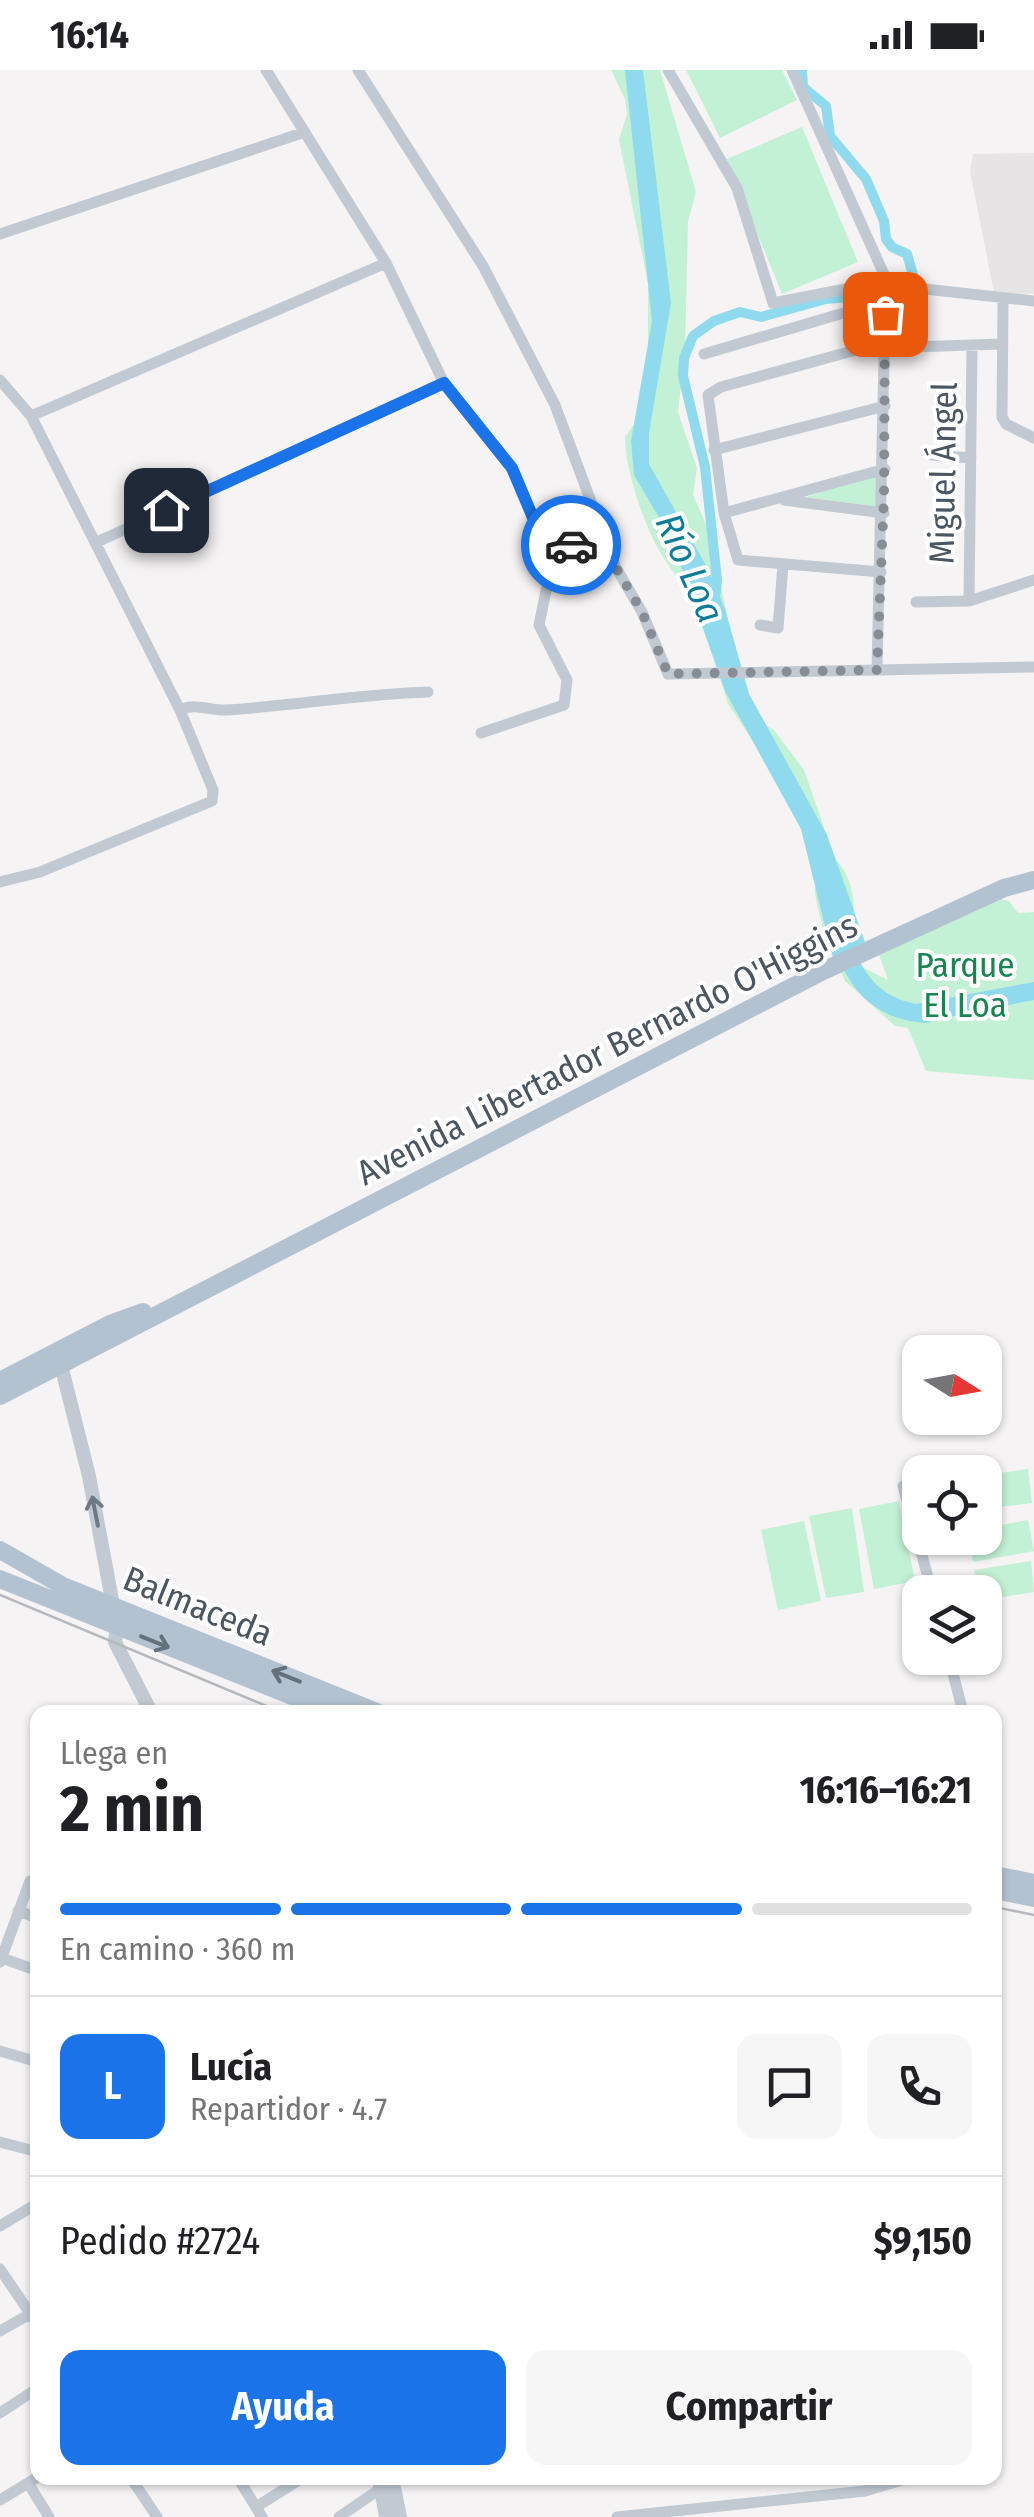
<!DOCTYPE html>
<html lang="es">
<head>
<meta charset="utf-8">
<style>
  body { margin:0; font-family:"Fira Sans Condensed",sans-serif; background:#f6f6f6; color:#202124; height:100vh; display:flex; flex-direction:column; font-size:38px; white-space:nowrap }
  * { box-sizing:border-box; margin:0 }
  p { font-size:32px; color:#757577 }
  .icon { flex:none; width:55px; height:55px; fill:none; stroke:currentColor; stroke-width:2; stroke-linecap:round; stroke-linejoin:round }
  .map { position:relative; flex:1; overflow:hidden }
  .panel { position:absolute; left:30px; top:1635px; width:972px; height:780px; display:flex; flex-direction:column; background:#fff; border-radius:20px; box-shadow:0 2px 8px #0004 }
  .panel>* { flex:none }
  .needle { width:65px; rotate:101deg }
  .buttons { position:absolute; left:902px; top:1265px; display:grid; gap:20px }
  .buttons a { display:grid; place-items:center; width:100px; height:100px; border-radius:20px; background:#fff; box-shadow:0 2px 8px #0004; font-size:50px }
  .pin { position:absolute; display:grid; place-items:center; width:85px; height:85px; color:#fff; margin:-42px; border-radius:20px; box-shadow:0 5px 15px #0006 }
  .courier { position:absolute; display:grid; place-items:center; width:100px; height:100px; margin:-50px; border:8px solid #1a73e8; border-radius:50%; background:#fff; color:#222; box-shadow:0 2px 12px #0007 }
  .overview em { font-style:normal; font-weight:700 }
  .overview div { display:flex; flex-direction:column-reverse }
  .overview { display:flex; align-items:center; justify-content:space-between; height:170px; padding:0 30px }
  h1 { font-size:65px; font-weight:700; line-height:75px }
  .bar { display:grid; grid-template-columns:repeat(4,1fr); gap:15px 10px; align-content:center; height:120px; padding:0 30px }
  .bar i { height:12px; border-radius:8px; background:#e0e0e0 }
  .bar .active { background:#1a73e8 }
  .bar p { grid-column:span 4 }
  .line { display:flex; align-items:center; gap:25px; padding:0 30px; border-top:2px solid #e0e0e0 }
  .line div { flex:1 }
  .round { display:grid; place-items:center; flex:none; width:105px; height:105px; border-radius:20px; background:#f6f6f6 }
  .primary-button { display:flex; gap:20px; margin-top:auto; padding:20px 30px }
  .primary-button a { flex:1; height:115px; border-radius:20px; background:#1a73e8; color:#fff; font-size:40px; font-weight:700; line-height:115px; text-align:center }
  .primary-button a+a { background:#f6f6f6; color:#202124 }
  .status { display:flex; justify-content:space-between; align-items:center; height:70px; padding:0 50px; background:#fff; direction:ltr }
  .status svg { height:28px; fill:currentColor }
  .map>svg:first-child { display:block }
  .education { fill:#e6e4e5 }
  .green { fill:#c3f1d5 }
  .water { fill:#90daee }
  .lines { fill:none; stroke-linecap:round; stroke-linejoin:round }
  .canal { stroke:#90daee; stroke-width:10 }
  .river { stroke:#90daee; stroke-width:18 }
  .minor { stroke:#c1cad2; stroke-width:11 }
  .tertiary { stroke:#c1cad2; stroke-width:14 }
  .primary { stroke:#b3c2d1; stroke-width:18 }
  .rail { stroke:#b5b8bd; stroke-width:2.5 }
  .oneway { stroke:#6e7983 }
  .oneway2 { stroke:#64717d }
  .done { stroke:#868d94; stroke-width:10; stroke-dasharray:0 18 }
  .route { stroke:#1a73e8; stroke-width:12 }
  .labels { text-anchor:middle; dominant-baseline:central; stroke-width:8; stroke-linejoin:round; paint-order:stroke }
  .street-label { font-size:35px; fill:#4a5661; stroke:#fff }
  .park-label { font-size:35px; fill:#17864f; stroke:#fff }
  .water-label { font-size:38px; font-style:italic; fill:#0c7c9b; stroke:#fff }
</style>
</head>
<body>
<div class="status"><b>16:14</b><svg viewBox="0 0 49 12"><path d="M0 12V9h3v3zM5 12V6h3v6zM10 12V3h3v9zM15 12V0h3v12zM26 1h20v11H26zM47 4h2v5h-2z"/></svg></div>
<div class="map">
<svg width="1034" height="2447" viewBox="0 0 1034 2447">
  <rect width="100%" height="100%" fill="#f5f3f3"/>
  <path class="education" d="M1034 83V224L994 223 970 101 973 84Z"/>
  <path class="green" d="M611 0H660L696 122 688 151 685 283 678 342 697 398 693 425 710 463 740 608 765 655 774 660 804 700 828 769V783C865 811 850 855 856 894L888 910 879 885 993 827 1009 831 1018 843 1034 842V1010L926 1001 908 958 895 956 845 911 824 864 815 824V782L773 701 728 634 705 558 694 549C696 527 674 505 663 487 645 458 625 401 625 367L638 349 648 295V213L619 70 627 44 625 29Z
    M686 0H782L797 30 720 68Z
    M802 57 858 192 782 224 727 89Z
    M878 405V437L806 427Z
    M1028 1399 1032 1433 985 1439V1405Z
    M899 1431 915 1511 874 1519 859 1439Z
    M852 1438 864 1522 826 1528 809 1446Z
    M1028 1450 1034 1481 973 1492 969 1468H985V1458Z
    M804 1451 821 1531 778 1540 761 1460Z
    M1031 1491 1034 1522 985 1530V1522H978L974 1500Z"/>
  <path class="water" d="M625 0H643L671 233 649 363V394L708 499 725 539 749 624 827 765 866 875 834 892 801 759 725 621 671 468 634 405 631 371 652 251Z
    M1034 912V930L929 951 911 950 906 941 916 934Z"/>
  <g class="lines">
    <path class="canal" d="M802 0 803 17 826 36 830 66 866 109 884 151 886 169 892 177 907 184 916 215 907 221
      M715 528 717 510 705 397 683 306 684 288 693 266 714 251 740 242 761 247 826 229 884 224"/>
    <path class="river" d="M844 877C858 917 882 941 926 944"/>
    <path class="minor" d="M266 0 386 193 444 313 512 398 534 450 565 473 615 496
      M358 0 483 196 555 335 615 496 642 542 668 604 1034 597
      M668 0 737 118 773 233 887 211
      M792 0 887 211 888 232
      M0 164 305 62
      M1003 233 1002 347 1006 354 1034 368
      M912 277 1001 274
      M704 284 925 219 1034 231
      M0 310 31 346 180 640C195 632 210 641 226 640 293 636 360 624 428 622
      M31 346 386 193
      M714 380 885 336
      M932 385 971 388
      M784 430 884 443
      M724 443 885 399
      M97 472 444 313
      M881 502 738 490 724 443 708 325 721 317 885 272
      M969 531 972 276
      M916 532 969 531 1034 510
      M760 555 778 558 783 495
      M877 600 885 244
      M481 663 564 635 567 610 539 555 547 516 532 458 534 450
      M0 812 40 802 212 731 213 720 180 640
      M903 1416 932 1522
      M949 1588 963 1642
      M18 1841 38 1848
      M2 1888 38 1901
      M0 1892 30 1811
      M0 1981 38 1992
      M0 2072 38 2082
      M0 2156 38 2133
      M0 2199 38 2255
      M0 2261 30 2244
      M0 2343 38 2318
      M131 2408 157 2447
      M238 2408 262 2447
      M28 2413 49 2447
      M0 2430 38 2407
      M256 2437 302 2408
      M339 2447 380 2419
      M617 2447 865 2421 909 2408"/>
    <path class="tertiary" d="M61 1295 89 1406 117 1557 115 1572 151 1642
      M379 2408 386 2447
      M392 2408 400 2447"/>
    <path class="primary" d="M0 1311 110 1254 143 1242
      M0 1326 823 901 1004 818 1034 810
      M0 1480 63 1516 377 1642
      M0 1509 332 1642
      M995 1805 1034 1813
      M995 1820 1034 1828"/>
    <path class="rail" d="M0 1525 281 1642
      M995 1837 1034 1845"/>
  </g>
  <defs><path id="oneway-shaft" d="M-6 0H5M1.5-3L5.5 0L1.5 3" fill="none" stroke-width="1.6" stroke-linecap="round" stroke-linejoin="round" transform="scale(2.5)"/></defs>
  <use class="oneway" href="#oneway-shaft" transform="translate(95 1441) rotate(-101)"/>
  <g class="oneway2">
    <use href="#oneway-shaft" transform="translate(155 1572) rotate(22)"/>
    <use href="#oneway-shaft" transform="translate(286 1606) rotate(-158)"/>
  </g>
  <g class="lines">
    <path class="done" d="M571 475 615 496 642 542 668 604 877 600 884 426 885 244"/>
    <path class="route" d="M166 440 444 313 512 398 534 450 571 475"/>
  </g>
  <g class="labels">
    <g class="street-label">
      <text transform="translate(943 403) rotate(-89)">Miguel Ángel</text>
      <text transform="translate(607 979) rotate(-27)">Avenida Libertador Bernardo O'Higgins</text>
      <text transform="translate(198 1536) rotate(22)">Balmaceda</text>
    </g>
    <g class="park-label">
      <text x="965" y="895">Parque<tspan x="965" dy="40">El Loa</tspan></text>
    </g>
    <g class="water-label">
      <text transform="translate(690 498) rotate(66)">Río Loa</text>
    </g>
  </g>
</svg>
<div class="buttons">
<a><svg class="needle" viewBox="-14 -14 28 28"><path d="M0-13l5 13h-10z" fill="#e53935"/><path d="M0 13l5-13h-10z" fill="#757577"/></svg></a>
<a><svg class="icon" aria-label="locate" viewBox="0 0 24 24"><circle cx="12" cy="12" r="6"/><path d="M12 2v4M12 18v4M2 12h4M18 12h4"/></svg></a>
<a><svg class="icon" aria-label="layers" viewBox="0 0 24 24"><path d="M12 4l9 5-9 5-9-5zM3 14l9 5 9-5"/></svg></a>
</div>
<div class="pin" style="left:885px;top:244px;background:#ea580c"><svg class="icon" aria-label="bag" viewBox="0 0 24 24"><path d="M5 8h14l-1 12H6zM9 8a3 3 0 0 1 6 0"/></svg></div>
<div class="pin" style="left:166px;top:440px;background:#1f2937"><svg class="icon" aria-label="home" viewBox="0 0 24 24"><path d="M3 11l9-7 9 7M6 9v11h12V9"/></svg></div>
<div class="courier" style="left:571px;top:475px"><svg class="icon" aria-label="car" viewBox="0 0 24 24"><path d="M5 17H2v-5l4-1 3-4h7l3 4 3 1v5h-3M9 17h6M6 11h13"/><circle cx="7" cy="17" r="2"/><circle cx="17" cy="17" r="2"/></svg></div>
<section class="panel">
<div class="overview"><div><h1>2 min</h1><p>Llega en</p></div><em>16:16–16:21</em></div>
<div class="bar"><i class="active"></i><i class="active"></i><i class="active"></i><i></i><p>En camino · 360 m</p></div>
<div class="line" style="height:180px"><b class="round" style="background:#1a73e8;color:#fff">L</b><div><b>Lucía</b><p>Repartidor · 4.7</p></div><a class="round"><svg class="icon" aria-label="chat" viewBox="0 0 24 24"><path d="M4 5h16v11H9l-5 4z"/></svg></a><a class="round"><svg class="icon" aria-label="phone" viewBox="0 0 24 24"><path d="M5 4h4l2 5-3 2q2 4 5 5l2-3 5 2v4C11 20 4 13 5 4z"/></svg></a></div>
<div class="line" style="height:130px"><div>Pedido #2724</div><b>$9,150</b></div>
<div class="primary-button"><a>Ayuda</a><a>Compartir</a></div>
</section>
</div>
</body>
</html>
